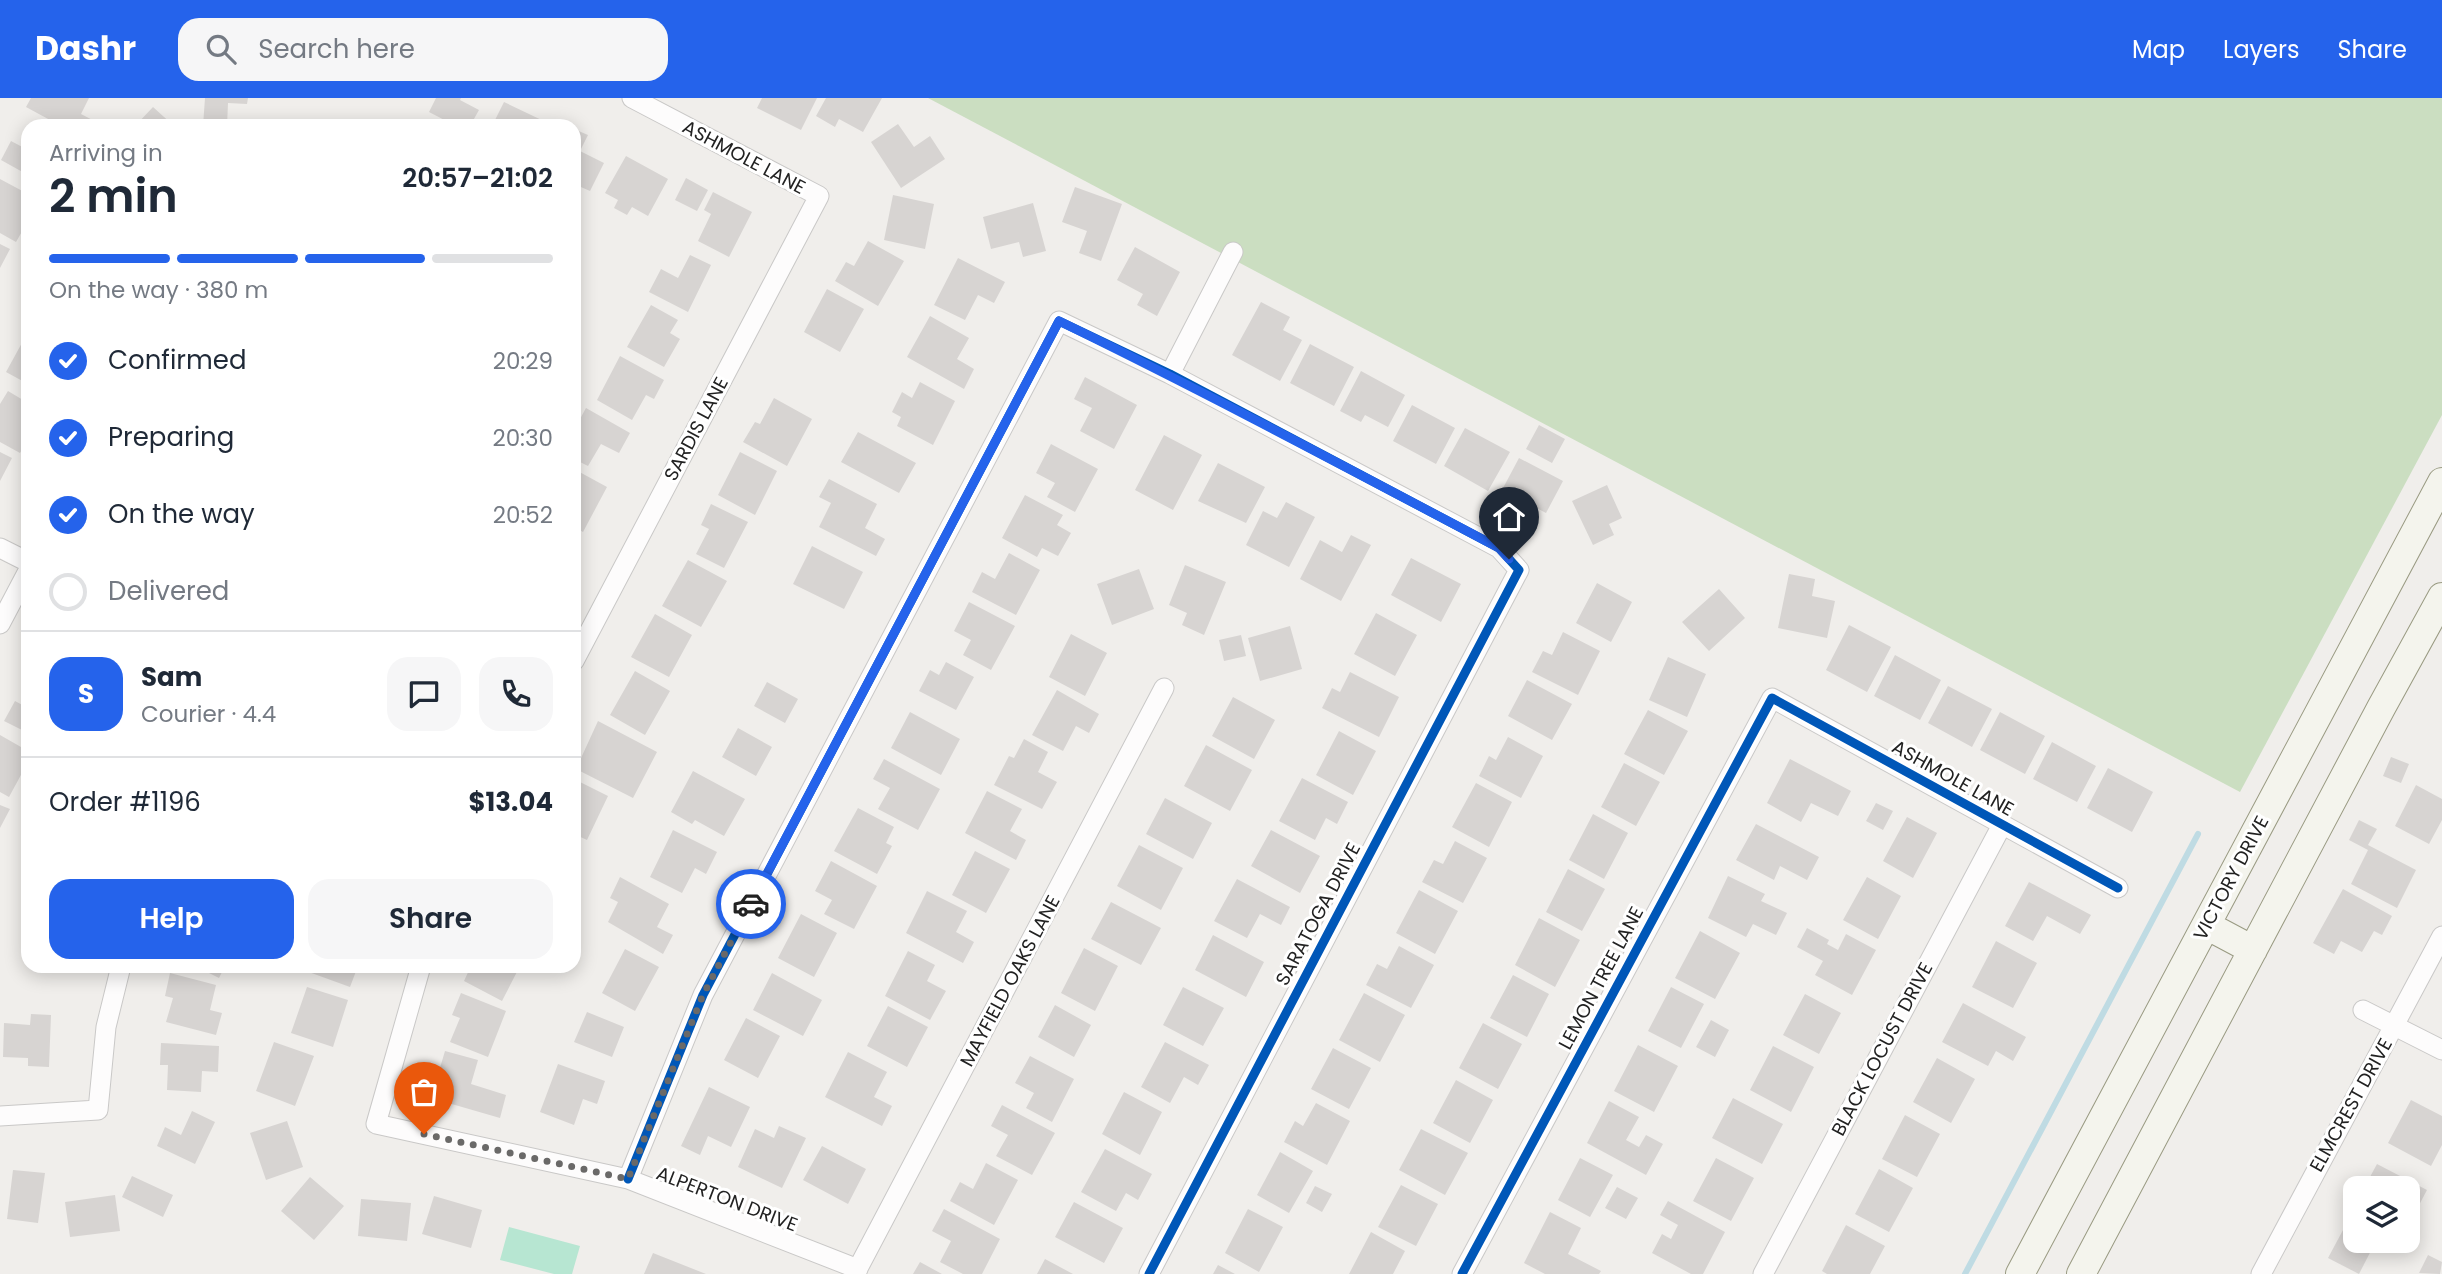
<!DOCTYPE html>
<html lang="en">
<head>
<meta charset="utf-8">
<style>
  body { margin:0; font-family:Poppins,sans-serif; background:#f6f6f7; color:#1f2937; height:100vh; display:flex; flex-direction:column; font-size:26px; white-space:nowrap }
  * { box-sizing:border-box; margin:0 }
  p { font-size:23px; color:#747a83 }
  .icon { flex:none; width:38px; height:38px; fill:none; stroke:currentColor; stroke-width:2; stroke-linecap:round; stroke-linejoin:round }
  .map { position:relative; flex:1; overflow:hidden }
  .details { position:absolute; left:21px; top:21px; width:560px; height:854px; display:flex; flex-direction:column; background:#fff; border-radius:21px; box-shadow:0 4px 18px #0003 }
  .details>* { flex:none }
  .controls { position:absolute; left:2343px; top:1078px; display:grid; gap:14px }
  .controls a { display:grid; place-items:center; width:77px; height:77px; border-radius:14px; background:#fff; box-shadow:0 4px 18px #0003; font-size:35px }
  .pin { position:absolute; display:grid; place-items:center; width:60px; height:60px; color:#fff; margin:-72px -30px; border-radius:50% 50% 50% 0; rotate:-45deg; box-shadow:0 0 7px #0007 }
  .pin .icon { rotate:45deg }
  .courier { position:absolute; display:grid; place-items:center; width:70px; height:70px; margin:-35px; border:5px solid #2563eb; border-radius:50%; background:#fff; color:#222; box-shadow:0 2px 9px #0007 }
  .summary em { font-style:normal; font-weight:600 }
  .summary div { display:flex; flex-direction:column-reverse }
  .summary { display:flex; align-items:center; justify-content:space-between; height:119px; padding:0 28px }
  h1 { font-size:46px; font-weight:600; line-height:52px }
  .bar { display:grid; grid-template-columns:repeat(4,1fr); gap:10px 7px; align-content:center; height:84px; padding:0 28px }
  .bar i { height:9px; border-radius:5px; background:#e0e1e3 }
  .bar .current { background:#2563eb }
  .bar p { grid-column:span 4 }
  .line { display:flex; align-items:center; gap:18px; padding:0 28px; border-top:2px solid #e0e1e3 }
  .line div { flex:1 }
  .round { display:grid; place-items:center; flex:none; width:74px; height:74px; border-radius:21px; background:#f6f6f7 }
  ol { padding:0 28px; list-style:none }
  li { display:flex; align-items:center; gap:21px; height:77px }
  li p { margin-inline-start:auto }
  li .icon { padding:7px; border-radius:50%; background:#2563eb; color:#fff; stroke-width:4 }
  li:last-child { color:#747a83 }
  li i { width:38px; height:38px; border:4px solid #e0e1e3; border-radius:50% }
  .action { display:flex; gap:14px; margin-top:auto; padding:14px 28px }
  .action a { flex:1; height:80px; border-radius:21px; background:#2563eb; color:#fff; font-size:28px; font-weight:600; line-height:80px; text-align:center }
  .action a+a { background:#f6f6f7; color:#1f2937 }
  header { display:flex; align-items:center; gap:42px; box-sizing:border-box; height:98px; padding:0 35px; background:#2563eb; color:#fff }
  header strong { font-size:33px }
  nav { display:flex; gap:38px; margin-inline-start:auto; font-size:24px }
  .search { width:490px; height:63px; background:#f6f6f7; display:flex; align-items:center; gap:18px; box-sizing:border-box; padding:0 24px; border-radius:21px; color:#747a83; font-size:26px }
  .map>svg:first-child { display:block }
  .forest { fill:#cbdec1 }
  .pitch { fill:#b7e6d2 }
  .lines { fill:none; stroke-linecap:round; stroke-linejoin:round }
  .stream { stroke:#bfdbe3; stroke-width:6 }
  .building { fill:#d7d4d2 }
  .street-casing { stroke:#c9c8c7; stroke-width:21 }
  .secondary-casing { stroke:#999a82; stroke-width:30 }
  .street { stroke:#fdfcfc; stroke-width:19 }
  .secondary { stroke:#f4f4ed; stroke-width:28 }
  .cycleway-casing { stroke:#fff; stroke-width:13 }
  .cycleway { stroke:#0057b8; stroke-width:9 }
  .done { stroke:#6a6968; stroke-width:7; stroke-dasharray:0 12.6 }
  .route { stroke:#2563eb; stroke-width:9 }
  .labels { text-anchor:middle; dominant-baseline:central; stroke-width:6; stroke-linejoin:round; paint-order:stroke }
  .street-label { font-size:19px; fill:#222; stroke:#fff }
</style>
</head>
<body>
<header>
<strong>Dashr</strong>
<div class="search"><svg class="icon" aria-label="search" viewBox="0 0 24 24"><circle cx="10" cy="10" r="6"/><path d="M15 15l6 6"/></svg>Search here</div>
<nav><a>Map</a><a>Layers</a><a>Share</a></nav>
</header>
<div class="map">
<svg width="2442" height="1176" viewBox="0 0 2442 1176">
  <rect width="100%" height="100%" fill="#f0eeeb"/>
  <path class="forest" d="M928 0H2442V317L2240 694Z"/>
  <path class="pitch" d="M509 1129 580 1148 572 1176H554L500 1162Z"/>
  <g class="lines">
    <path class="stream" d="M1965 1176 2198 736"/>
  </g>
  <path class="building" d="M31 0H89L81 16 104 28H61L26 9Z
    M205 0H248L247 6 228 5 227 28H203Z
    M436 0H461L460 2 479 12 470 28H456L429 14Z
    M762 0H817L801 32 757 10Z
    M826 0H882L863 34 839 21 835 29 816 18Z
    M504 4 550 26 549 28H492Z
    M153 9 174 28H135Z
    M898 26 914 49 930 38 945 61 901 90 871 44Z
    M574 31 588 37 580 53 604 65 590 93 574 86Z
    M11 43 28 52V77L1 62Z
    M626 58 668 81 648 118 632 109 627 117 614 110 618 102 605 95Z
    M686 80 708 92 697 113 675 102Z
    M0 81 28 96V123L16 144 0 135Z
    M1075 89 1122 106 1101 163 1079 155 1087 133 1062 124Z
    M713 94 752 114 729 159 698 143 711 116 704 112Z
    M893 97 934 106 925 151 884 142Z
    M1033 105 1046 153 1023 159 1019 144 991 151 983 119Z
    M868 143 904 163 878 208 835 183 846 164 854 168Z
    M0 146 10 151 0 170Z
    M1135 149 1180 174 1157 218 1137 207 1143 196 1117 182Z
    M690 157 711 167 688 214 649 194 661 171 678 180Z
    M958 160 1005 184 994 205 978 197 965 222 934 207Z
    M827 191 864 211 840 254 804 234Z
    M1261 204 1290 219 1283 232 1302 242 1280 283 1232 257Z
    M651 207 678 222 670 235 680 241 664 269 627 249Z
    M930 218 969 240 957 261 974 271 964 291 907 259Z
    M23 243 28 245V286L6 274Z
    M1310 246 1354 269 1334 308 1290 285Z
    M620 258 664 282 654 301 646 297 632 322 597 302Z
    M1361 273 1405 297 1388 329 1365 317 1361 324 1340 313Z
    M1085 279 1137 307 1114 351 1080 333 1092 310 1074 301Z
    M920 284 955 303 933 347 897 328 901 319 892 314 902 294 912 300Z
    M8 293 28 305V323L22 334 28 338V341L20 355 0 344V306Z
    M774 300 812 321 787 368 743 344 755 324 760 326Z
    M1412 307 1455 330 1436 366 1393 343Z
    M586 310 630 335 619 355 601 346 588 368 574 361V332Z
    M1539 327 1565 341 1552 365 1526 351Z
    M1465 330 1510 354 1488 393 1444 368Z
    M858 334 916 365 899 395 841 364Z
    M1164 337 1202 357 1173 412 1135 392Z
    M1051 346 1098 371 1075 414 1047 399 1055 385 1036 375Z
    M0 354 12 360 0 383Z
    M740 354 777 373 755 417 718 397Z
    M1519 360 1563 383 1546 415 1502 392Z
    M1218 365 1265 389 1246 425 1198 403Z
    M574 371 607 389 583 434 574 429Z
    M829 381 877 406 865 430 885 441 876 458 819 429 831 405 819 399Z
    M1607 387 1622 420 1609 426 1614 437 1593 447 1572 403Z
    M1025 397 1063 417 1057 427 1071 435 1058 458 1042 450 1037 459 1002 440Z
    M1286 404 1315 419 1289 469 1246 447 1263 413 1277 420Z
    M711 406 748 424 724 470 696 456 709 431 701 427Z
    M1351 437 1371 447 1341 503 1300 481 1320 442 1342 454Z
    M812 448 863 474 844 511 793 486Z
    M1009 455 1040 472 1016 517 972 494 982 474 995 481Z
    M1411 460 1461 486 1441 524 1391 497Z
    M688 462 727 483 701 529 662 508Z
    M1185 467 1226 484 1204 537 1182 527 1187 515 1169 507Z
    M1139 471 1154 511 1112 527 1097 486Z
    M1789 476 1815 481 1812 498 1835 503 1827 540 1778 530Z
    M1597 485 1632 504 1611 544 1576 525Z
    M1719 491 1745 520 1709 553 1682 524Z
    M969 504 1015 528 991 572 963 557 971 542 954 533Z
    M1376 515 1417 537 1395 578 1354 556Z
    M655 516 692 537 669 579 631 559Z
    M1849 527 1891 549 1867 594 1826 572Z
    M1290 528 1302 571 1260 583 1248 540Z
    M1563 534 1600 553 1578 597 1532 574 1543 553 1552 557Z
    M1071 536 1107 555 1085 598 1049 579Z
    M1241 537 1246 558 1224 563 1219 542Z
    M1895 557 1941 582 1920 622 1874 598Z
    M1668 559 1706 576 1687 619 1649 602Z
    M946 564 974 579 956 612 919 593 930 572 939 577Z
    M635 573 670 593 645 637 610 617Z
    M1350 574 1399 599 1379 639 1322 610 1332 590 1340 594Z
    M1527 582 1572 606 1552 642 1508 618Z
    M767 584 798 601 785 625 754 608Z
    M1948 588 1992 611 1972 649 1928 625Z
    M1057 592 1099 616 1089 635 1076 628 1063 653 1032 637Z
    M1233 599 1275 622 1254 661 1212 638Z
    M15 603 28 610V635L4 623Z
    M1648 612 1688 633 1664 677 1624 656Z
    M910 614 960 641 941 677 891 650Z
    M2000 614 2045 638 2025 676 1980 652Z
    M598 623 657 654 633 700 576 671Z
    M738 630 772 649 756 678 722 659Z
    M1339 633 1376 653 1353 697 1316 677Z
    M0 637 28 653V664L9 699 0 694Z
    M1508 639 1543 658 1521 700 1479 678 1489 658 1496 662Z
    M1024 641 1048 654 1038 674 1057 684 1042 711 994 687 1009 658 1014 660Z
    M2052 644 2096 668 2077 704 2033 681Z
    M1206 647 1252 672 1230 713 1184 688Z
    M2391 659 2409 666 2401 685 2383 678Z
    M884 661 940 691 918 732 878 711 890 690 873 681Z
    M1790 661 1851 693 1838 718 1811 705 1801 724 1767 705Z
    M1624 665 1660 684 1636 728 1601 709Z
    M2108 670 2153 694 2132 734 2087 710Z
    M693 673 745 701 724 738 695 722 692 726 671 714Z
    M1302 680 1348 704 1337 726 1326 720 1315 742 1279 723Z
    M574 681 608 698 587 742 574 736Z
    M1476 685 1512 704 1489 749 1452 729Z
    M2416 687 2442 701V722L2429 746 2395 728Z
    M987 693 1022 711 1010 733 1026 742 1016 762 965 735Z
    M1165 700 1212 725 1193 761 1146 736Z
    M1876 705 1893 713 1883 732 1866 723Z
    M0 707 10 711 0 730Z
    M858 710 894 729 886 745 892 748 877 776 834 753Z
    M1593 716 1628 735 1604 781 1569 762Z
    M1907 719 1937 735 1913 780 1883 763Z
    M2359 722 2377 731 2368 747 2416 772 2397 810 2351 786 2368 752 2349 742Z
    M1756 726 1819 759 1807 782 1780 768 1774 782 1736 762Z
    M673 732 717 754 706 776 695 770 682 795 650 779Z
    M1271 732 1320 758 1300 795 1251 768Z
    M1455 743 1487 760 1463 805 1422 784 1434 762 1443 766Z
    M1139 747 1183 770 1161 812 1117 788Z
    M975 753 1010 771 986 815 952 797Z
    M831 763 877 788 854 831 824 816 832 802 815 793Z
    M1568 771 1605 791 1582 833 1546 814Z
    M1728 778 1765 796 1761 803 1787 815 1776 837 1753 826 1746 839 1708 820Z
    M620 779 669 806 657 829 673 837 663 856 608 824 618 804 610 800Z
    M1867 779 1901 798 1878 841 1843 822Z
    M1237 781 1290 809 1281 827 1260 816 1247 840 1214 823Z
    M2029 784 2091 817 2080 836 2047 818 2033 843 2005 828Z
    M2343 791 2392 818 2382 837 2374 833 2362 854 2341 843 2334 856 2313 845Z
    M1419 792 1458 813 1435 856 1396 835Z
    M927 793 967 813 956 834 974 844 963 865 906 835Z
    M1111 804 1161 830 1141 867 1091 841Z
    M801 816 837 835 814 879 778 860Z
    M1539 820 1580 842 1555 889 1515 867Z
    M1807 830 1829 842 1827 846 1838 852 1846 836 1876 852 1852 897 1815 877 1823 863 1797 849Z
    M1700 833 1740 855 1715 901 1675 880Z
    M1213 837 1264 864 1246 899 1195 872Z
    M1996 843 2037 865 2013 910 1972 889Z
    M1399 848 1434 867 1411 910 1366 887 1377 866 1387 871Z
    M1084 850 1118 868 1095 913 1061 895Z
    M625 851 659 869 635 913 602 895Z
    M908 853 935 867 927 883 946 893 930 922 885 898Z
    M195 868H225L219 880Z
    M308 868H358L350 889 306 873Z
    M471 868H520L502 903 464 883Z
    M170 875 216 887 210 912 222 915 216 937 166 924 173 900 165 898Z
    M772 875 822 902 803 938 753 912Z
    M1513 877 1549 896 1527 939 1490 920Z
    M307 889 348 902 333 949 291 935Z
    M1183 889 1224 910 1203 948 1163 927Z
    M1671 889 1704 906 1681 950 1648 933Z
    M461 895 506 913 488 959 450 944 460 920 452 917Z
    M1364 895 1405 917 1380 964 1339 942Z
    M1805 896 1841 915 1819 956 1783 937Z
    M1963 905 2026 939 2013 963 1996 953 1988 968 1942 944Z
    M1055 907 1091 927 1074 959 1038 939Z
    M888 908 928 929 907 969 867 948Z
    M587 914 624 929 612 959 574 944Z
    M31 916 51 917 49 969 28 968V960L3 959 4 925 30 927Z
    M746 920 780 938 758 980 724 962Z
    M1711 922 1729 932 1715 959 1696 949Z
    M1483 925 1522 946 1498 991 1459 970Z
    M274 944 314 958 295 1008 256 993Z
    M1165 944 1209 967 1198 987 1184 979 1170 1005 1141 989Z
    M161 945 219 948 218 974 202 973 201 994 167 992 168 967H160Z
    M1638 947 1678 968 1654 1014 1614 993Z
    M1773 948 1814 969 1791 1014 1750 992Z
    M1333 950 1371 970 1349 1011 1311 991Z
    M445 953 478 962 471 986 506 997 500 1020 431 1000Z
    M848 954 887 974 874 999 892 1008 882 1028 825 999Z
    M1030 958 1074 981 1052 1024 1026 1010 1034 995 1015 985Z
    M1937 960 1975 981 1951 1025 1913 1004Z
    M558 966 605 983 597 1006 583 1001 574 1027 540 1014Z
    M1456 982 1493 1002 1470 1045 1433 1025Z
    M709 989 750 1009 731 1049 708 1038 700 1057 681 1048Z
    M1124 994 1162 1014 1140 1057 1102 1036Z
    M1733 1000 1783 1026 1762 1066 1712 1040Z
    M2411 1002 2442 1018V1047L2431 1068 2388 1045Z
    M1609 1003 1639 1019 1626 1042 1639 1049 1646 1037 1663 1046 1646 1077 1587 1045Z
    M1316 1005 1350 1023 1327 1067 1284 1044 1295 1023 1303 1028Z
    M1002 1007 1055 1035 1032 1077 996 1058 1008 1037 991 1028Z
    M192 1013 215 1024 195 1066 157 1048 165 1029 181 1037Z
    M1905 1017 1940 1036 1917 1079 1882 1061Z
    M287 1023 303 1069 266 1082 250 1035Z
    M779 1028 806 1040 782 1090 738 1069 755 1031 774 1040Z
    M1421 1031 1468 1055 1445 1097 1399 1072Z
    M822 1048 866 1071 848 1106 803 1082Z
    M1105 1051 1152 1076 1138 1102 1126 1095 1116 1113 1081 1094Z
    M1280 1054 1313 1073 1289 1115 1257 1097Z
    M1580 1060 1613 1077 1590 1119 1558 1102Z
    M1716 1060 1754 1080 1731 1123 1693 1103Z
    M986 1065 1018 1082 994 1127 950 1103 960 1084 973 1091Z
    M2377 1066 2427 1092 2408 1128V1090H2364Z
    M1879 1071 1913 1090 1889 1134 1855 1116Z
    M13 1072 45 1075 38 1125 7 1121Z
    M132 1078 173 1097 163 1119 122 1099Z
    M310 1079 344 1108 314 1142 281 1113Z
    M1401 1087 1438 1106 1416 1148 1378 1129Z
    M1315 1088 1332 1096 1322 1114 1306 1105Z
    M1617 1089 1638 1100 1626 1121 1605 1110Z
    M115 1097 120 1133 70 1139 65 1104Z
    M434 1098 482 1112 471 1150 422 1136Z
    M361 1101 411 1105 407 1143 358 1138Z
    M1668 1103 1725 1134 1703 1176H1691L1652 1155 1662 1136 1671 1141 1678 1127 1660 1117Z
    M1074 1104 1123 1130 1104 1165 1055 1139Z
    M944 1111 1000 1141 982 1176H963L940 1164 951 1143 932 1133Z
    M1248 1111 1283 1129 1259 1174 1225 1155Z
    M1550 1114 1581 1130 1568 1156 1601 1173 1599 1176H1545L1524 1165Z
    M2350 1119 2356 1121V1143H2376L2359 1176 2328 1160Z
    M1846 1127 1885 1148 1870 1176H1827L1822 1173Z
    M1371 1134 1405 1153 1393 1176H1349Z
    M653 1155 706 1176H644Z
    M2428 1157 2442 1164 2440 1176 2419 1175Z
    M1045 1161 1073 1176H1037Z
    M920 1164 942 1176H913Z
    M1218 1167 1235 1176H1213Z"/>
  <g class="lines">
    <g class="street-casing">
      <path id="street" d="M1170 276 1233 154
        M0 450 28 464
        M0 526 28 473
        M574 563 819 98 632 0
        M421 868 376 1026 628 1081 858 1171
        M2363 912 2442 952
        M0 1018 98 1012 106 929 121 868
        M628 1081 703 897 1059 223 1170 276 1499 450 1519 472 1149 1176
        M855 1176 1164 590
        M1462 1176 1772 600 2118 790
        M1763 1176 2002 727
        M2261 1176 2442 838"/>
    </g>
    <g class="secondary-casing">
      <path id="secondary" d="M2206 827 2253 852
        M2020 1176 2442 384
        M2081 1176 2381 610 2442 499"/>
    </g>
    <use href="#street" class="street"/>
    <use href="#secondary" class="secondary"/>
    <g class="cycleway-casing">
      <path id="cycleway" d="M628 1081 703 897 1059 223 1170 276 1499 450 1519 472 1149 1176
        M1462 1176 1772 600 2118 790"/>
    </g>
    <use href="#cycleway" class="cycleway"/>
  </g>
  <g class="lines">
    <path class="done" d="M424 1036 628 1081 703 897 751 806"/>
    <path class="route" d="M751 806 1059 223C1207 295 1353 373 1499 450L1509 461"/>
  </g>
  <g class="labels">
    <g class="street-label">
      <text transform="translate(744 59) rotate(28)">ASHMOLE LANE</text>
      <text transform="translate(696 331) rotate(-62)">SARDIS LANE</text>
      <text transform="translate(1953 680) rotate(29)">ASHMOLE LANE</text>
      <text transform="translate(2231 780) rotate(-62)">VICTORY DRIVE</text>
      <text transform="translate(1318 816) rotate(-62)">SARATOGA DRIVE</text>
      <text transform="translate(1601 880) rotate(-62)">LEMON TREE LANE</text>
      <text transform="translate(1010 883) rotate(-62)">MAYFIELD OAKS LANE</text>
      <text transform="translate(1882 951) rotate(-62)">BLACK LOCUST DRIVE</text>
      <text transform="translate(2351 1007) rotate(-61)">ELMCREST DRIVE</text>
      <text transform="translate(727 1101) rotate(21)">ALPERTON DRIVE</text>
    </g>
  </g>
</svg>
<div class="controls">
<a><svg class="icon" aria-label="layers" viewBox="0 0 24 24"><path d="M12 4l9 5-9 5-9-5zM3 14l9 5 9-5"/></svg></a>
</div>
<div class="pin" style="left:424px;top:1036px;background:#ea580c"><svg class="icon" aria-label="bag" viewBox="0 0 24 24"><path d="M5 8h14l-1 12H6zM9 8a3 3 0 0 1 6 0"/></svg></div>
<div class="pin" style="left:1509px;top:461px;background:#1f2937"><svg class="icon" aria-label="home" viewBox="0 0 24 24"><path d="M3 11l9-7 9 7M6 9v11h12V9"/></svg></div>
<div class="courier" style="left:751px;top:806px"><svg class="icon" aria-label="car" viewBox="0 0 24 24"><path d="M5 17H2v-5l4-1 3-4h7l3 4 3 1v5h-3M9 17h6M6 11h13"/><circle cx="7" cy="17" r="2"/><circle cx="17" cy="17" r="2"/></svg></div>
<section class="details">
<div class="summary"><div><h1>2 min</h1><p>Arriving in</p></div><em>20:57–21:02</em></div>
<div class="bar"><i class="current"></i><i class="current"></i><i class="current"></i><i></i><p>On the way · 380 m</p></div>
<ol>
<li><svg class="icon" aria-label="check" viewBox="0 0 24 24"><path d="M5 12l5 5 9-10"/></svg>Confirmed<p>20:29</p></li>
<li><svg class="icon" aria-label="check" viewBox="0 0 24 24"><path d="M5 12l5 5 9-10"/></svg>Preparing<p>20:30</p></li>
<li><svg class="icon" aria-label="check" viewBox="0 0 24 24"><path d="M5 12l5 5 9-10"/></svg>On the way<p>20:52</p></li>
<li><i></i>Delivered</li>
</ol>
<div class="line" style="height:126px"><b class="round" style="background:#2563eb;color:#fff">S</b><div><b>Sam</b><p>Courier · 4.4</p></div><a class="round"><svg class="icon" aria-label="chat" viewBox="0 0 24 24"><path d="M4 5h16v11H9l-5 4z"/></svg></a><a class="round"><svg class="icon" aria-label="phone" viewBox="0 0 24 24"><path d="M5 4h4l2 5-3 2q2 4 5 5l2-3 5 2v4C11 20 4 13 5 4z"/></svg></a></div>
<div class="line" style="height:91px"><div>Order #1196</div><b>$13.04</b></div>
<div class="action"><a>Help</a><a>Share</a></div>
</section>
</div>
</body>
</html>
